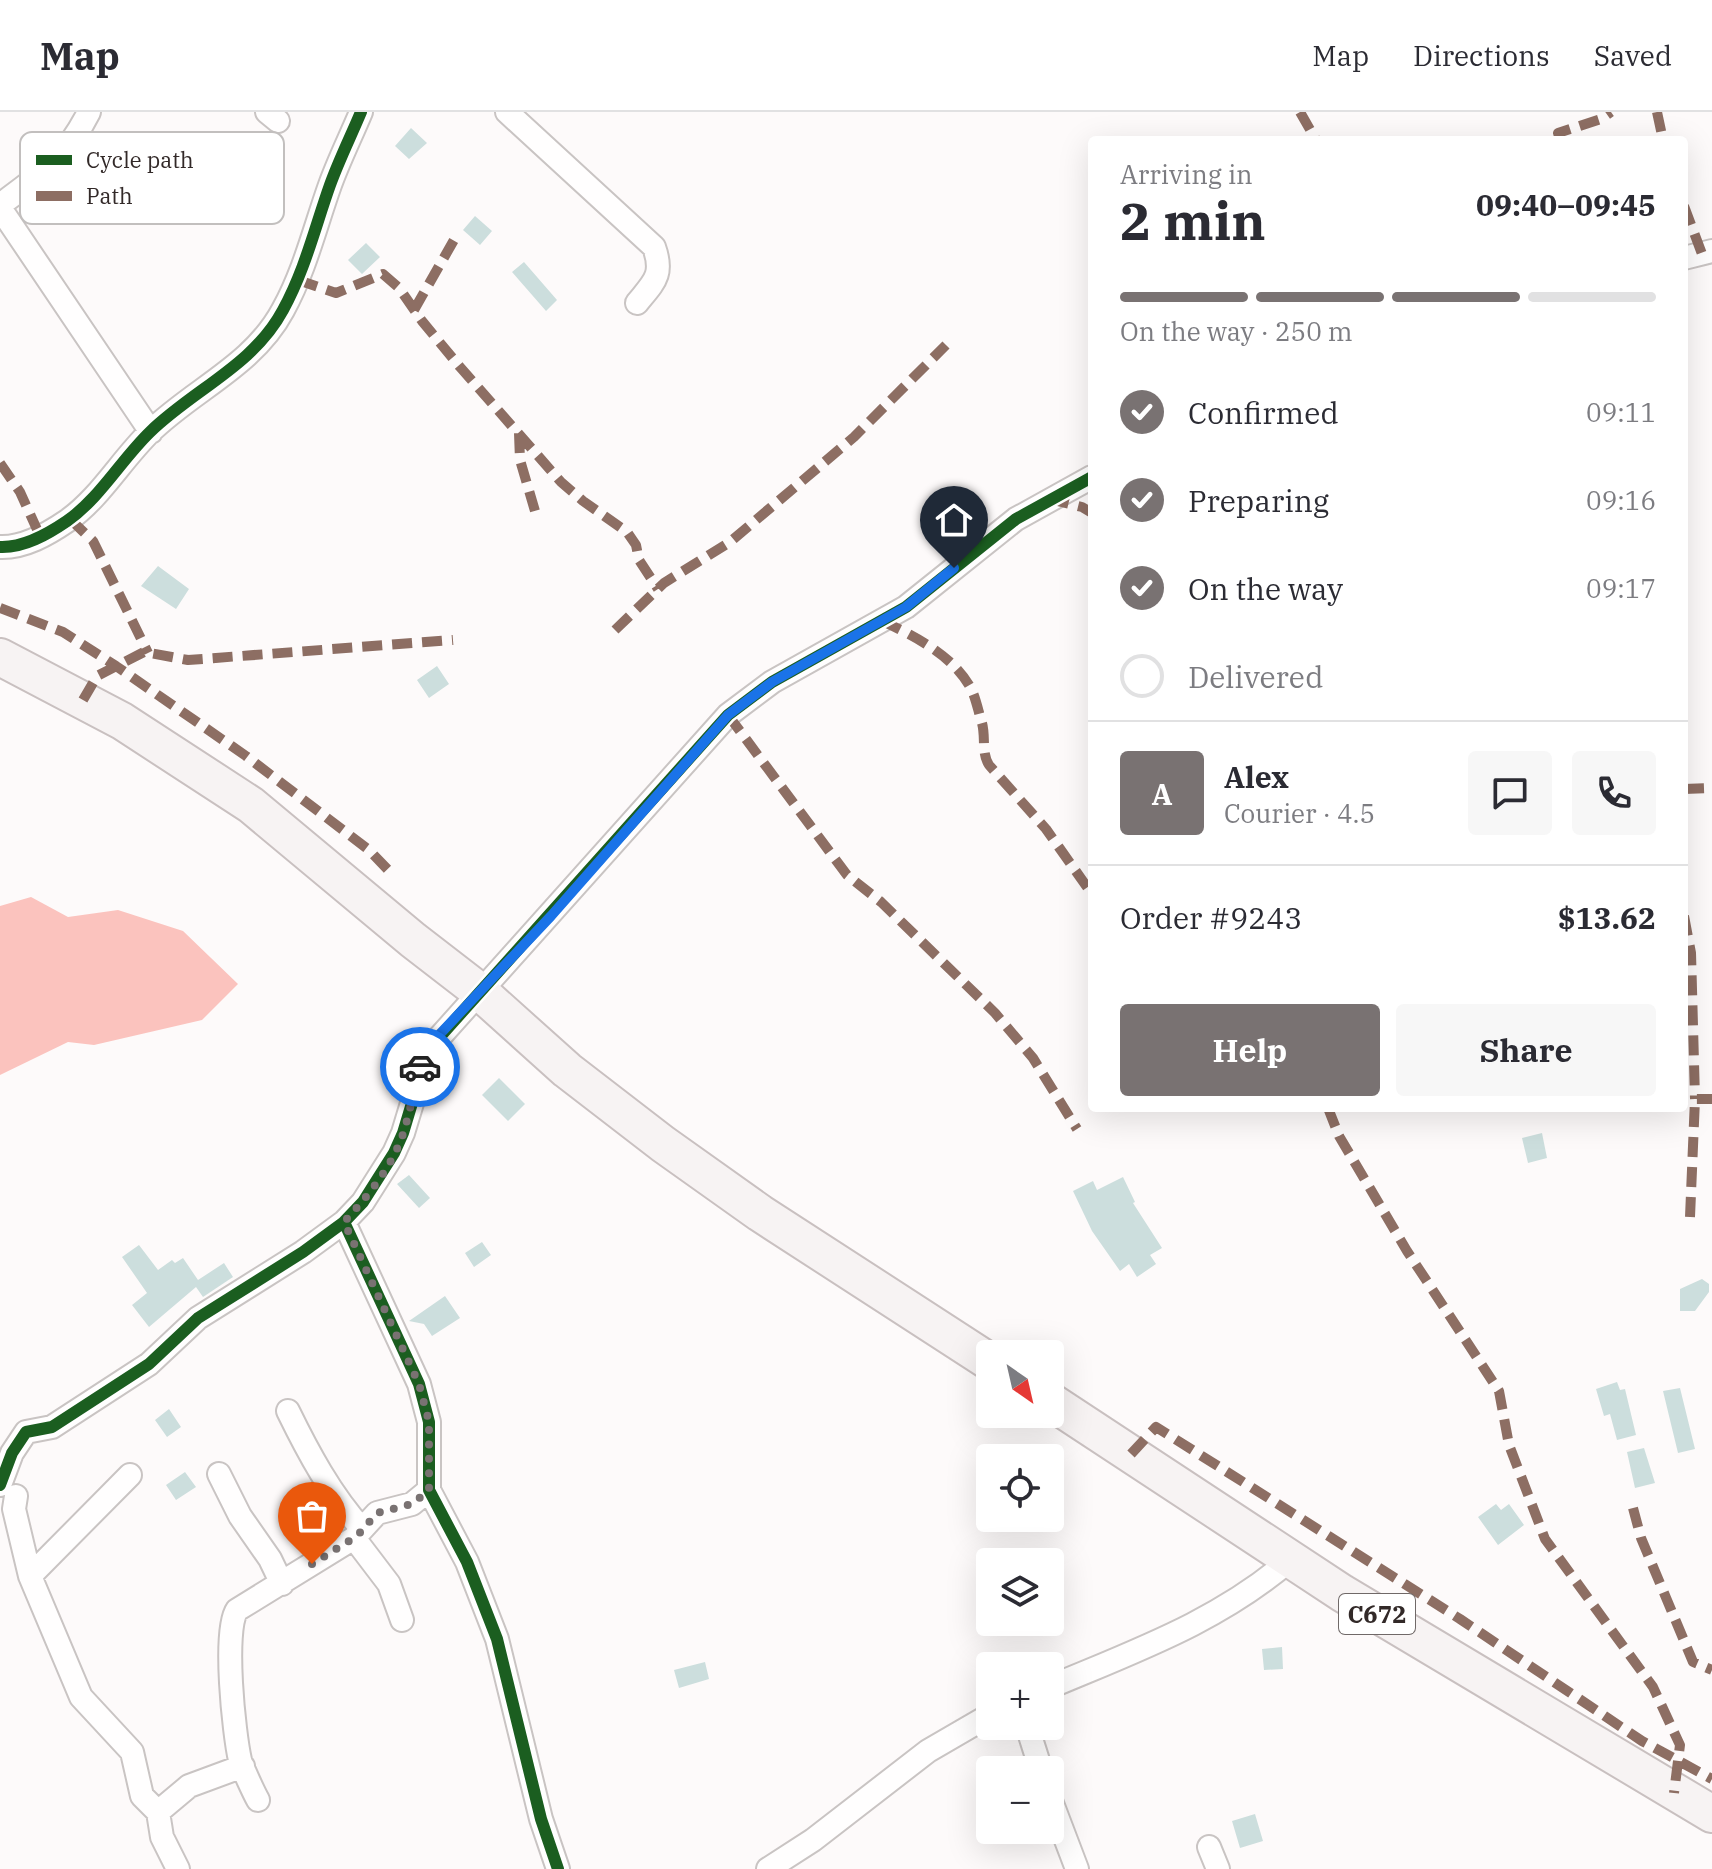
<!DOCTYPE html>
<html lang="en">
<head>
<meta charset="utf-8">
<style>
  body { margin:0; font-family:"IBM Plex Serif",serif; background:#f7f7f7; color:#2b2b33; height:100vh; display:flex; flex-direction:column; font-size:30px; white-space:nowrap }
  * { box-sizing:border-box; margin:0 }
  p { font-size:26px; color:#7c7c81 }
  .icon { flex:none; width:44px; height:44px; fill:none; stroke:currentColor; stroke-width:2; stroke-linecap:round; stroke-linejoin:round }
  .map { position:relative; flex:1; overflow:hidden }
  .panel { position:absolute; left:1088px; top:24px; width:600px; height:976px; display:flex; flex-direction:column; background:#fff; border-radius:8px; box-shadow:0 8px 32px #0002 }
  .panel>* { flex:none }
  .needle { width:52px; rotate:146deg }
  .fabs { position:absolute; left:976px; top:1228px; display:grid; gap:16px }
  .fabs a { display:grid; place-items:center; width:88px; height:88px; border-radius:8px; background:#fff; box-shadow:0 8px 32px #0002; font-size:40px }
  .pin { position:absolute; display:grid; place-items:center; width:68px; height:68px; color:#fff; margin:-82px -34px; border-radius:50% 50% 50% 0; rotate:-45deg; box-shadow:0 0 8px #0007 }
  .pin .icon { rotate:45deg }
  .courier { position:absolute; display:grid; place-items:center; width:80px; height:80px; margin:-40px; border:6px solid #1a73e8; border-radius:50%; background:#fff; color:#222; box-shadow:0 2px 10px #0007 }
  .summary em { font-style:normal; font-weight:700 }
  .summary div { display:flex; flex-direction:column-reverse }
  .summary { display:flex; align-items:center; justify-content:space-between; height:136px; padding:0 32px }
  h1 { font-size:52px; font-weight:700; line-height:60px }
  .bar { display:grid; grid-template-columns:repeat(4,1fr); gap:12px 8px; align-content:center; height:96px; padding:0 32px }
  .bar i { height:10px; border-radius:6px; background:#e1e1e2 }
  .bar .active { background:#797272 }
  .bar p { grid-column:span 4 }
  .line { display:flex; align-items:center; gap:20px; padding:0 32px; border-top:2px solid #e1e1e2 }
  .line div { flex:1 }
  .round { display:grid; place-items:center; flex:none; width:84px; height:84px; border-radius:8px; background:#f7f7f7 }
  ol { padding:0 32px; list-style:none }
  li { display:flex; align-items:center; gap:24px; height:88px }
  li p { margin-inline-start:auto }
  li .icon { padding:8px; border-radius:50%; background:#797272; color:#fff; stroke-width:4 }
  li:last-child { color:#7c7c81 }
  li i { width:44px; height:44px; border:4px solid #e1e1e2; border-radius:50% }
  .button { display:flex; gap:16px; margin-top:auto; padding:16px 32px }
  .button a { flex:1; height:92px; border-radius:8px; background:#797272; color:#fff; font-size:32px; font-weight:700; line-height:92px; text-align:center }
  .button a+a { background:#f7f7f7; color:#2b2b33 }
  header { display:flex; align-items:center; gap:48px; box-sizing:border-box; height:112px; padding:0 40px; background:#fff; border-bottom:2px solid #e1e1e2 }
  header strong { font-size:38px }
  nav { display:flex; gap:44px; margin-inline-start:auto; font-size:28px }
  .map>svg:first-child { display:block }
  .water { fill:#fbc3be }
  .building { fill:#ccdedd }
  .lines { fill:none; stroke-linecap:round; stroke-linejoin:round }
  .minor-casing { stroke:#c9c4c3; stroke-width:26 }
  .primary-casing { stroke:#c9c0c0; stroke-width:40 }
  .minor { stroke:#fffefe; stroke-width:22 }
  .primary { stroke:#f7f3f3; stroke-width:36 }
  .quiet { stroke:#8d6e63; stroke-width:10; stroke-dasharray:20 10; stroke-linecap:butt }
  .cycleway-casing { stroke:#fff; stroke-width:17 }
  .cycleway { stroke:#1b5e20; stroke-width:12 }
  .done { stroke:#797272; stroke-width:8; stroke-dasharray:0 14.4 }
  .route { stroke:#1a73e8; stroke-width:10 }
  .labels { text-anchor:middle; dominant-baseline:central; stroke-width:8; stroke-linejoin:round; paint-order:stroke }
  .shield { fill:#fff; stroke:#706968; stroke-width:2 }
  .shield-label { font-size:24px; font-weight:bold; fill:#322928 }
  .key { fill:#fff; stroke:#c2bfbe; stroke-width:2 }
  .key-label { font-size:22px; fill:#322928 }
</style>
</head>
<body>
<header>
<strong>Map</strong>
<nav><a>Map</a><a>Directions</a><a>Saved</a></nav>
</header>
<div class="map">
<svg width="1712" height="1757" viewBox="0 0 1712 1757">
  <rect width="100%" height="100%" fill="#fdfafa"/>
  <path class="water" d="M31 785 68 805 118 798 183 819 238 872 202 908 94 933 68 930 0 963V794Z"/>
  <path class="building" d="M411 16 427 31 409 47 395 34Z
    M475 104 492 119 480 133 463 118Z
    M366 131 380 145 362 162 348 148Z
    M524 150 557 188 546 199 512 160Z
    M158 454 189 477 176 497 141 474Z
    M437 554 449 572 429 586 417 568Z
    M499 966 525 992 508 1009 482 983Z
    M1542 1021 1547 1046 1528 1051 1522 1026Z
    M409 1063 430 1086 419 1096 397 1072Z
    M1123 1065 1135 1090 1133 1091 1162 1136 1150 1143 1156 1152 1137 1165 1129 1152 1120 1159 1092 1119 1073 1079 1093 1069 1097 1078Z
    M482 1130 491 1143 474 1155 465 1141Z
    M139 1133 158 1158 172 1148 175 1151 183 1146 198 1168 224 1151 233 1165 203 1185 196 1175 149 1215 132 1193 147 1181 122 1145Z
    M1702 1167 1709 1172V1180L1695 1199H1680V1177Z
    M445 1184 460 1206 432 1224 424 1212 409 1209Z
    M1617 1270 1620 1278 1625 1277 1636 1323 1617 1328 1610 1302 1604 1304 1596 1277Z
    M1680 1276 1695 1337 1678 1341 1663 1279Z
    M169 1297 181 1315 167 1325 155 1308Z
    M1644 1336 1655 1371 1635 1376 1627 1340Z
    M185 1360 196 1375 176 1388 166 1373Z
    M1496 1392 1501 1398 1509 1392 1524 1413 1498 1433 1478 1405Z
    M1282 1535 1283 1557 1264 1558 1262 1537Z
    M705 1550 709 1567 679 1576 674 1558Z
    M1255 1702 1263 1729 1240 1736 1232 1709Z"/>
  <g class="lines">
    <g class="minor-casing">
      <path id="minor" d="M267 0 278 9
        M507 0 654 135C664 163 654 170 637 191
        M0 93C42 61 64 49 89 0
        M0 96 151 320
        M1684 146 1712 139
        M0 435C24 436 48 422 67 409 100 386 121 348 150 320 194 277 253 254 283 198 305 158 315 115 330 73 339 48 351 24 361 0
        M344 1110 419 1272 429 1310V1378L467 1450 497 1527 541 1707 558 1757
        M288 1299C308 1340 331 1383 362 1417
        M219 1362 240 1404 270 1447 282 1472
        M0 1373 12 1341 26 1320 52 1315 149 1252 198 1206 303 1140 344 1110 363 1090 394 1041 403 1021 428 938 728 603 772 570 906 495 1016 407 1092 365
        M16 1384 14 1397 30 1464 81 1585 132 1640 142 1684 158 1700
        M354 1426 389 1472 402 1508
        M30 1464 130 1363
        M1050 1575C1135 1539 1220 1509 1291 1447
        M1027 1614 1041 1658
        M1050 1686 1077 1757
        M258 1688C254 1681 242 1655 240 1648 234 1622 223 1518 237 1498L354 1426 377 1401 412 1392 429 1378
        M1209 1735 1218 1757
        M178 1757 162 1725 158 1700 189 1674 243 1654
        M768 1757 813 1728 928 1639 990 1603"/>
    </g>
    <g class="primary-casing">
      <path id="primary" d="M0 545 122 609 251 693 413 828 479 879 567 958 663 1032 760 1101 990 1250
        M1050 1289 1342 1481 1712 1702"/>
    </g>
    <use href="#minor" class="minor"/>
    <use href="#primary" class="primary"/>
    <path class="quiet" d="M1300 0 1316 28
      M1657 0 1663 28
      M1560 28 1558 21 1601 7 1611 0
      M1684 94 1702 142
      M298 168 336 181 383 162 399 176 422 209 460 255 561 370 583 389 627 420 636 433 639 448 658 477
      M414 198 454 128
      M519 321 520 348 535 399
      M0 351 20 380 40 424
      M1049 387 1082 395 1092 401
      M70 407 93 429 148 541
      M0 496 63 520 116 554 246 644 369 738 391 761
      M882 509C915 524 958 546 973 581 977 591 979 602 982 611 986 626 981 640 989 653L1046 717 1092 782
      M615 518 664 471 730 430 854 325 946 233
      M83 588 97 564 144 540 188 548 453 528
      M728 603 847 763 881 790 995 901 1033 946 1077 1017
      M1684 677 1712 676
      M1684 804 1691 841 1695 987
      M1328 996 1339 1024 1407 1139 1499 1279 1509 1333 1545 1427 1653 1575 1680 1633 1674 1681
      M1690 1105 1695 987H1712
      M1131 1342 1156 1315 1460 1507 1642 1629 1712 1667
      M1633 1396 1641 1426 1693 1550 1712 1558"/>
    <g class="cycleway-casing">
      <path id="cycleway" d="M0 435C24 436 48 422 67 409 100 386 121 348 150 320 194 277 253 254 283 198 305 158 315 115 330 73 339 48 351 24 361 0
        M344 1110 419 1272 429 1310V1378L467 1450 497 1527 541 1707 558 1757
        M0 1373 12 1341 26 1320 52 1315 149 1252 198 1206 303 1140 344 1110 363 1090 394 1041 403 1021 428 938 728 603 772 570 906 495 1016 407 1092 365"/>
    </g>
    <use href="#cycleway" class="cycleway"/>
  </g>
  <g class="lines">
    <path class="done" d="M312 1452 357 1424 377 1401 412 1392 429 1378V1310L419 1272 344 1110C367 1085 392 1055 403 1022 410 1000 414 977 420 955"/>
    <path class="route" d="M420 955 428 938 439 923 551 804 728 603 772 570 906 495 954 456"/>
  </g>
  <g class="labels">
    <rect class="shield" x="1339" y="1482" width="76" height="40" rx="6"/>
    <g class="shield-label">
      <text x="1377" y="1502">C672</text>
    </g>
  </g>
  <rect x="20" y="20" width="264" height="92" rx="12" class="key"/>
  <rect x="36" y="43" width="36" height="10" fill="#1b5e20"/>
  <rect x="36" y="79" width="36" height="10" fill="#8d6e63"/>
  <g class="key-label">
    <text x="86" y="56">Cycle path</text>
    <text x="86" y="92">Path</text>
  </g>
</svg>
<div class="fabs">
<a><svg class="needle" viewBox="-14 -14 28 28"><path d="M0-13l5 13h-10z" fill="#e53935"/><path d="M0 13l5-13h-10z" fill="#7c7c81"/></svg></a>
<a><svg class="icon" aria-label="locate" viewBox="0 0 24 24"><circle cx="12" cy="12" r="6"/><path d="M12 2v4M12 18v4M2 12h4M18 12h4"/></svg></a>
<a><svg class="icon" aria-label="layers" viewBox="0 0 24 24"><path d="M12 4l9 5-9 5-9-5zM3 14l9 5 9-5"/></svg></a>
<a>+</a>
<a>−</a>
</div>
<div class="pin" style="left:312px;top:1452px;background:#ea580c"><svg class="icon" aria-label="bag" viewBox="0 0 24 24"><path d="M5 8h14l-1 12H6zM9 8a3 3 0 0 1 6 0"/></svg></div>
<div class="pin" style="left:954px;top:456px;background:#1f2937"><svg class="icon" aria-label="home" viewBox="0 0 24 24"><path d="M3 11l9-7 9 7M6 9v11h12V9"/></svg></div>
<div class="courier" style="left:420px;top:955px"><svg class="icon" aria-label="car" viewBox="0 0 24 24"><path d="M5 17H2v-5l4-1 3-4h7l3 4 3 1v5h-3M9 17h6M6 11h13"/><circle cx="7" cy="17" r="2"/><circle cx="17" cy="17" r="2"/></svg></div>
<section class="panel">
<div class="summary"><div><h1>2 min</h1><p>Arriving in</p></div><em>09:40–09:45</em></div>
<div class="bar"><i class="active"></i><i class="active"></i><i class="active"></i><i></i><p>On the way · 250 m</p></div>
<ol>
<li><svg class="icon" aria-label="check" viewBox="0 0 24 24"><path d="M5 12l5 5 9-10"/></svg>Confirmed<p>09:11</p></li>
<li><svg class="icon" aria-label="check" viewBox="0 0 24 24"><path d="M5 12l5 5 9-10"/></svg>Preparing<p>09:16</p></li>
<li><svg class="icon" aria-label="check" viewBox="0 0 24 24"><path d="M5 12l5 5 9-10"/></svg>On the way<p>09:17</p></li>
<li><i></i>Delivered</li>
</ol>
<div class="line" style="height:144px"><b class="round" style="background:#797272;color:#fff">A</b><div><b>Alex</b><p>Courier · 4.5</p></div><a class="round"><svg class="icon" aria-label="chat" viewBox="0 0 24 24"><path d="M4 5h16v11H9l-5 4z"/></svg></a><a class="round"><svg class="icon" aria-label="phone" viewBox="0 0 24 24"><path d="M5 4h4l2 5-3 2q2 4 5 5l2-3 5 2v4C11 20 4 13 5 4z"/></svg></a></div>
<div class="line" style="height:104px"><div>Order #9243</div><b>$13.62</b></div>
<div class="button"><a>Help</a><a>Share</a></div>
</section>
</div>
</body>
</html>
